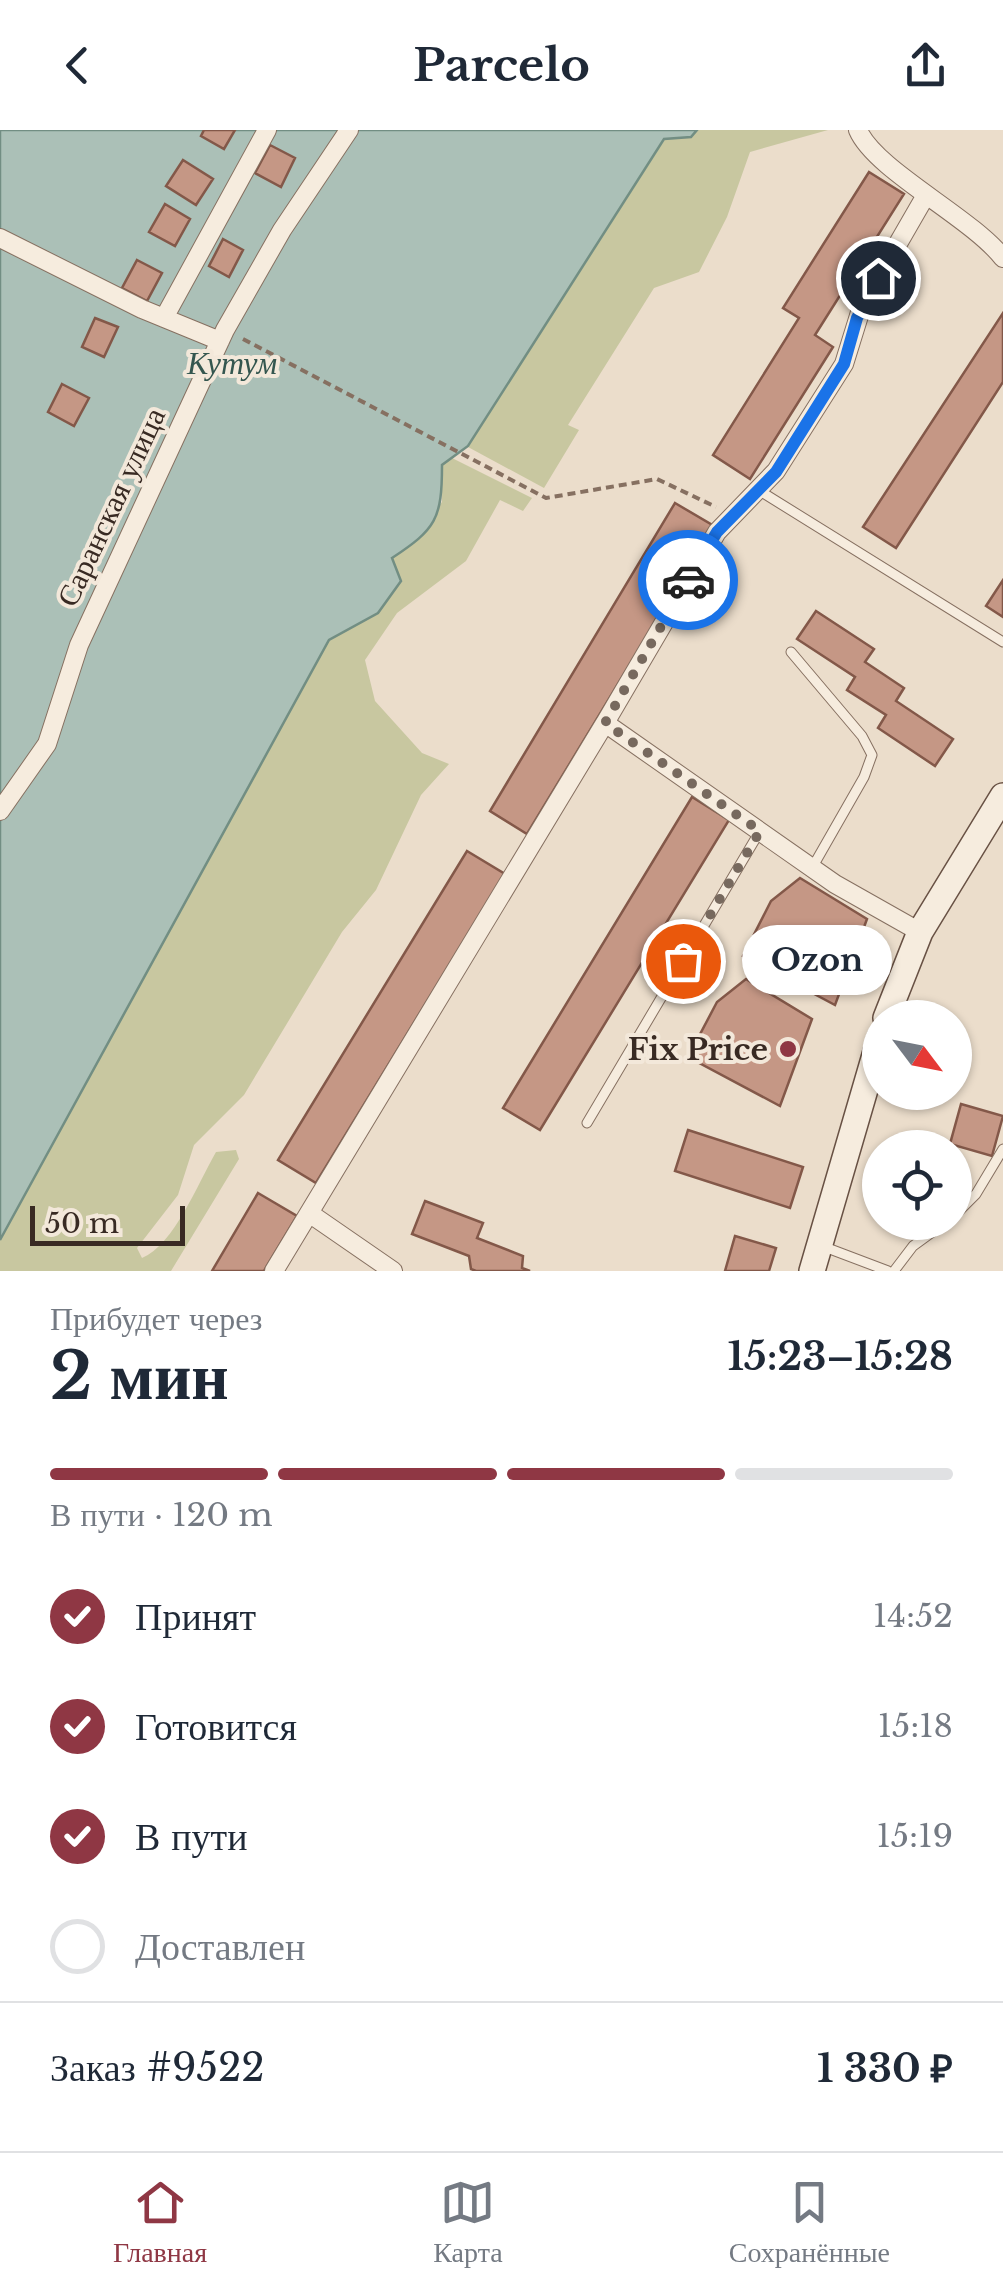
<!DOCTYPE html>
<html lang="ru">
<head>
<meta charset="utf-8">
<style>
  body { margin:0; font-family:"Libre Baskerville",serif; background:#f6f6f7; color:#1f2937; height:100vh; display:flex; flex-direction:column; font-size:38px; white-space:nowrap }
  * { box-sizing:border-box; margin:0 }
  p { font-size:32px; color:#747a83 }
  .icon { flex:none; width:55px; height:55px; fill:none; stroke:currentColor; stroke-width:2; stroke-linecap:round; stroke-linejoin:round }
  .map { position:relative; height:1141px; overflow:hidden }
  .sheet { display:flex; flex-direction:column; background:#fff; flex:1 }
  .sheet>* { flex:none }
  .needle { width:65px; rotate:122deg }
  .controls { position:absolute; left:862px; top:870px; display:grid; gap:20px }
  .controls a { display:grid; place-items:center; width:110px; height:110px; border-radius:50%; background:#fff; box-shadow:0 2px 8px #0004; font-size:50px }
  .scale { position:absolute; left:30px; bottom:25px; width:155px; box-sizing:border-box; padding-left:10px; border:5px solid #382a23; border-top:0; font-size:28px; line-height:35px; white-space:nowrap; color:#382a23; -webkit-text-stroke:8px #f3e8da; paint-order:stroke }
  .pin { position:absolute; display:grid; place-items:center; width:85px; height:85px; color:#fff; margin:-42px; border:5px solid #fff; border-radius:50%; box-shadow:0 2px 10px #0007 }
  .courier { position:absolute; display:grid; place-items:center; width:100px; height:100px; margin:-50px; border:8px solid #1a73e8; border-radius:50%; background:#fff; color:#222; box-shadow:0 2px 12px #0007 }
  .bubble { position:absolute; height:70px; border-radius:35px; background:#fff; box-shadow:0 2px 8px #0004; font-size:32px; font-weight:700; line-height:70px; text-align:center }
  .headline em { font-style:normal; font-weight:700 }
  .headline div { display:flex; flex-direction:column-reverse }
  .headline { display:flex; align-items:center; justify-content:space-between; height:170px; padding:0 50px }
  h1 { font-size:65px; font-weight:700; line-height:75px }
  .bar { display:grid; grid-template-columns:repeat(4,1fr); gap:15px 10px; align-content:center; height:120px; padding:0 50px }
  .bar i { height:12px; border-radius:8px; background:#e0e1e3 }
  .bar .active { background:#8f3744 }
  .bar p { grid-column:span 4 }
  .line { display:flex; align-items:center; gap:25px; padding:0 50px; border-top:2px solid #e0e1e3 }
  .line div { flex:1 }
  ol { padding:0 50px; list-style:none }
  li { display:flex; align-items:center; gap:30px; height:110px }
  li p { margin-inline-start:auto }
  li .icon { padding:10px; border-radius:50%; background:#8f3744; color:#fff; stroke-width:4 }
  li:last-child { color:#747a83 }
  li i { width:55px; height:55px; border:5px solid #e0e1e3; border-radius:50% }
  header { display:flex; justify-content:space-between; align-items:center; height:130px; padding:0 50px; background:#fff; font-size:45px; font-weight:700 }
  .menu { display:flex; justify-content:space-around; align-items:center; height:140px; border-top:2px solid #e0e1e3; background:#fff; font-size:28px; color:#747a83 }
  .menu a { display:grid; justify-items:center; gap:5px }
  .menu .active { color:#8f3744 }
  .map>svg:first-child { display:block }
  .green { fill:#c8c7a0 }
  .water { fill:#abc0b7; stroke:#728e83; stroke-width:2.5 }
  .building { fill:#c59785; stroke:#835849; stroke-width:2.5 }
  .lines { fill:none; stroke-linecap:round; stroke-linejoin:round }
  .lane-casing { stroke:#867061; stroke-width:11 }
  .street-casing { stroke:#867061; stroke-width:20 }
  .secondary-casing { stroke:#685144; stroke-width:28 }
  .path { stroke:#867061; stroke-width:4; stroke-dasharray:8 5; stroke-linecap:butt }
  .lane { stroke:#f6ecde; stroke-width:9 }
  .street { stroke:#f6ecde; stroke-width:18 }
  .secondary { stroke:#f6ecde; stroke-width:25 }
  .done { stroke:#77695e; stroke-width:10; stroke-dasharray:0 18 }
  .route { stroke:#1a73e8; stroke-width:12 }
  .poi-dot { fill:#8f3744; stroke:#f3e8da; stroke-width:4 }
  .labels { text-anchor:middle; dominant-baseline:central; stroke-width:8; stroke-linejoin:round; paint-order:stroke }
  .street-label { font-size:30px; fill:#382a23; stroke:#f3e8da }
  .poi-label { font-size:30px; font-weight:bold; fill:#382a23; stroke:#f3e8da; text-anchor:end }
  .water-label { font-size:32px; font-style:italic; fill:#34564f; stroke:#f3e8da }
</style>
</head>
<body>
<header><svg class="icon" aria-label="back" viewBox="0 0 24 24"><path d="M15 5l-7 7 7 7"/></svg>Parcelo<svg class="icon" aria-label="share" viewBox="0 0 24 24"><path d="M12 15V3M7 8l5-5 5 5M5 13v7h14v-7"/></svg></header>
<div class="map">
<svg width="1003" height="1141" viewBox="0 0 1003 1141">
  <rect width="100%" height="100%" fill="#ebddcb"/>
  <path class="green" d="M697 0H828L750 22 727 87 699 142 654 158 568 295 579 300 544 358 468 317 665 9 691 7Z
    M452 328 532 368 523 381 500 370 466 431 397 483 365 530 375 571 422 623 449 634 421 665 376 760 342 802 244 965 194 1015 178 1065 137 1118 142 1128C174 1115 198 1053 216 1022L236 1020 239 1029 171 1141H0V1110L329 510 378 483 391 428 442 372V335Z"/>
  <path class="water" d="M0 0H697L691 7 664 9 468 316 442 335C442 389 436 399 392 428L401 451 378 483 329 510 0 1110Z"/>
  <path class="building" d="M204 0H235L224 19 201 6Z
    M270 15 295 28 281 57 255 43Z
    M183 30 213 49 196 75 166 56Z
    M869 42 904 64 815 205 833 217 750 349 713 325 799 188 783 178Z
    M165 74 190 89 175 116 149 102Z
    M223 109 243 120 229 147 209 136Z
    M137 130 162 143 147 171 122 158Z
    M1003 183V252L896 418 863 397Z
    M95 188 118 197 104 227 82 217Z
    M62 254 89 268 74 296 48 282Z
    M675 373 714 396 527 704 490 681Z
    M1003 450V487L986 476Z
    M816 481 874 519 865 532 904 558 896 571 953 609 935 636 878 598 886 585 847 560 855 547 797 509Z
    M692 667 729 690 540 1000 503 978Z
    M467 721 505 744 316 1053 278 1030Z
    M800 748 867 789 835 875 743 826 771 771Z
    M746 849 812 889 780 976 688 927 717 872Z
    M961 974 1003 986 992 1026 950 1014Z
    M688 1000 803 1037 790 1078 675 1041Z
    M258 1063 297 1086 264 1141H212Z
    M425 1071 483 1093 477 1108 523 1126 522 1138 530 1141H476L471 1139 469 1126 412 1104Z
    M735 1106 776 1118 769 1141H725Z"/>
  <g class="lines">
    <g class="lane-casing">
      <path id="lane" d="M760 361 1003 512
        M791 522 862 606 872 625 864 647 812 738
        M587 993 760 701
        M955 1085 976 1064 1003 1019
        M822 1116 888 1141
        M894 1141 913 1116 946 1092"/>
    </g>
    <g class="street-casing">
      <path id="street" d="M858 0C875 40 971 87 1003 128
        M0 108 142 179 220 211
        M164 188 267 0
        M605 593 717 402 776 341 844 234 862 176 926 65
        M0 681 47 614 79 515 225 200 282 100 349 0
        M309 1083 393 1141
        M274 1141 605 593 835 754 920 802"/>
    </g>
    <g class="secondary-casing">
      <path id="secondary" d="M886 888 920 802 1003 666
        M812 1141 880 908"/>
    </g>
    <path class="path" d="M243 209 546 368 657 349 716 377"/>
    <use href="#lane" class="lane"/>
    <use href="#street" class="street"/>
    <use href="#secondary" class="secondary"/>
  </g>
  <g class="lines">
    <path class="done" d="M683 831 760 701 605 593 688 450"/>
    <path class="route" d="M688 450 717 402 776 342 844 234 857 188 878 148"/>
  </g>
  <circle class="poi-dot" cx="788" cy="919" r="10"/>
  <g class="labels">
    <g class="street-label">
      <text transform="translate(111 377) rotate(-65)">Саранская улица</text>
    </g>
    <g class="poi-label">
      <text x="768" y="919">Fix Price</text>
    </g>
    <g class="water-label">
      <text x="232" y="233">Кутум</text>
    </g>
  </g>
</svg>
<div class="controls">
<a><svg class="needle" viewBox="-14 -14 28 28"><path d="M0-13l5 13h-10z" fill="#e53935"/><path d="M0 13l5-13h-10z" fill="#747a83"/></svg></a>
<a><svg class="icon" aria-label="locate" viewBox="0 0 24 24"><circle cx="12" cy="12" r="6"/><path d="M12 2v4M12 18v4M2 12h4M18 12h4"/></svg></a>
</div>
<div class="scale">50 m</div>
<div class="pin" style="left:683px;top:831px;background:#ea580c"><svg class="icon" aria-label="bag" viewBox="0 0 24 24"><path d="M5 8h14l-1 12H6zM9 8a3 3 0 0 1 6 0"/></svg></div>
<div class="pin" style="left:878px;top:148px;background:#1f2937"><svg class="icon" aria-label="home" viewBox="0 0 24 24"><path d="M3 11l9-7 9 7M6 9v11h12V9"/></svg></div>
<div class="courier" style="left:688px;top:450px"><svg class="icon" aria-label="car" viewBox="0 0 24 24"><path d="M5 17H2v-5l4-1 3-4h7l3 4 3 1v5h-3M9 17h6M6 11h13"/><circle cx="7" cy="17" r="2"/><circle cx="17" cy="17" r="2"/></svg></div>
<div class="bubble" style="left:742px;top:795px;width:150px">Ozon</div>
</div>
<section class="sheet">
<div class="headline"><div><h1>2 мин</h1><p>Прибудет через</p></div><em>15:23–15:28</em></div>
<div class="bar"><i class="active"></i><i class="active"></i><i class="active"></i><i></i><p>В пути · 120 m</p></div>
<ol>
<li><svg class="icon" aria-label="check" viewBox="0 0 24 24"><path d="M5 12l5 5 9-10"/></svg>Принят<p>14:52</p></li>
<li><svg class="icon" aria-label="check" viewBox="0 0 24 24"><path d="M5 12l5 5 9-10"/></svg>Готовится<p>15:18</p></li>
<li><svg class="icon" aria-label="check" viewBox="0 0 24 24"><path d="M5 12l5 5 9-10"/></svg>В пути<p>15:19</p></li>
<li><i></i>Доставлен</li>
</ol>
<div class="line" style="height:130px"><div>Заказ #9522</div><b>1 330 ₽</b></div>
</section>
<nav class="menu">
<a class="active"><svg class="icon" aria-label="home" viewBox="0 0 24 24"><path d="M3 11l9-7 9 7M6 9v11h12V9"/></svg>Главная</a>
<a><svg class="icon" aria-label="map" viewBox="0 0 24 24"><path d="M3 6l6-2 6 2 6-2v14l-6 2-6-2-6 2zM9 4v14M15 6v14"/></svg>Карта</a>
<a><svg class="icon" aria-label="saved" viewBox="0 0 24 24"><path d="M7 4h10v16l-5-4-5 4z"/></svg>Сохранённые</a>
</nav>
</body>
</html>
